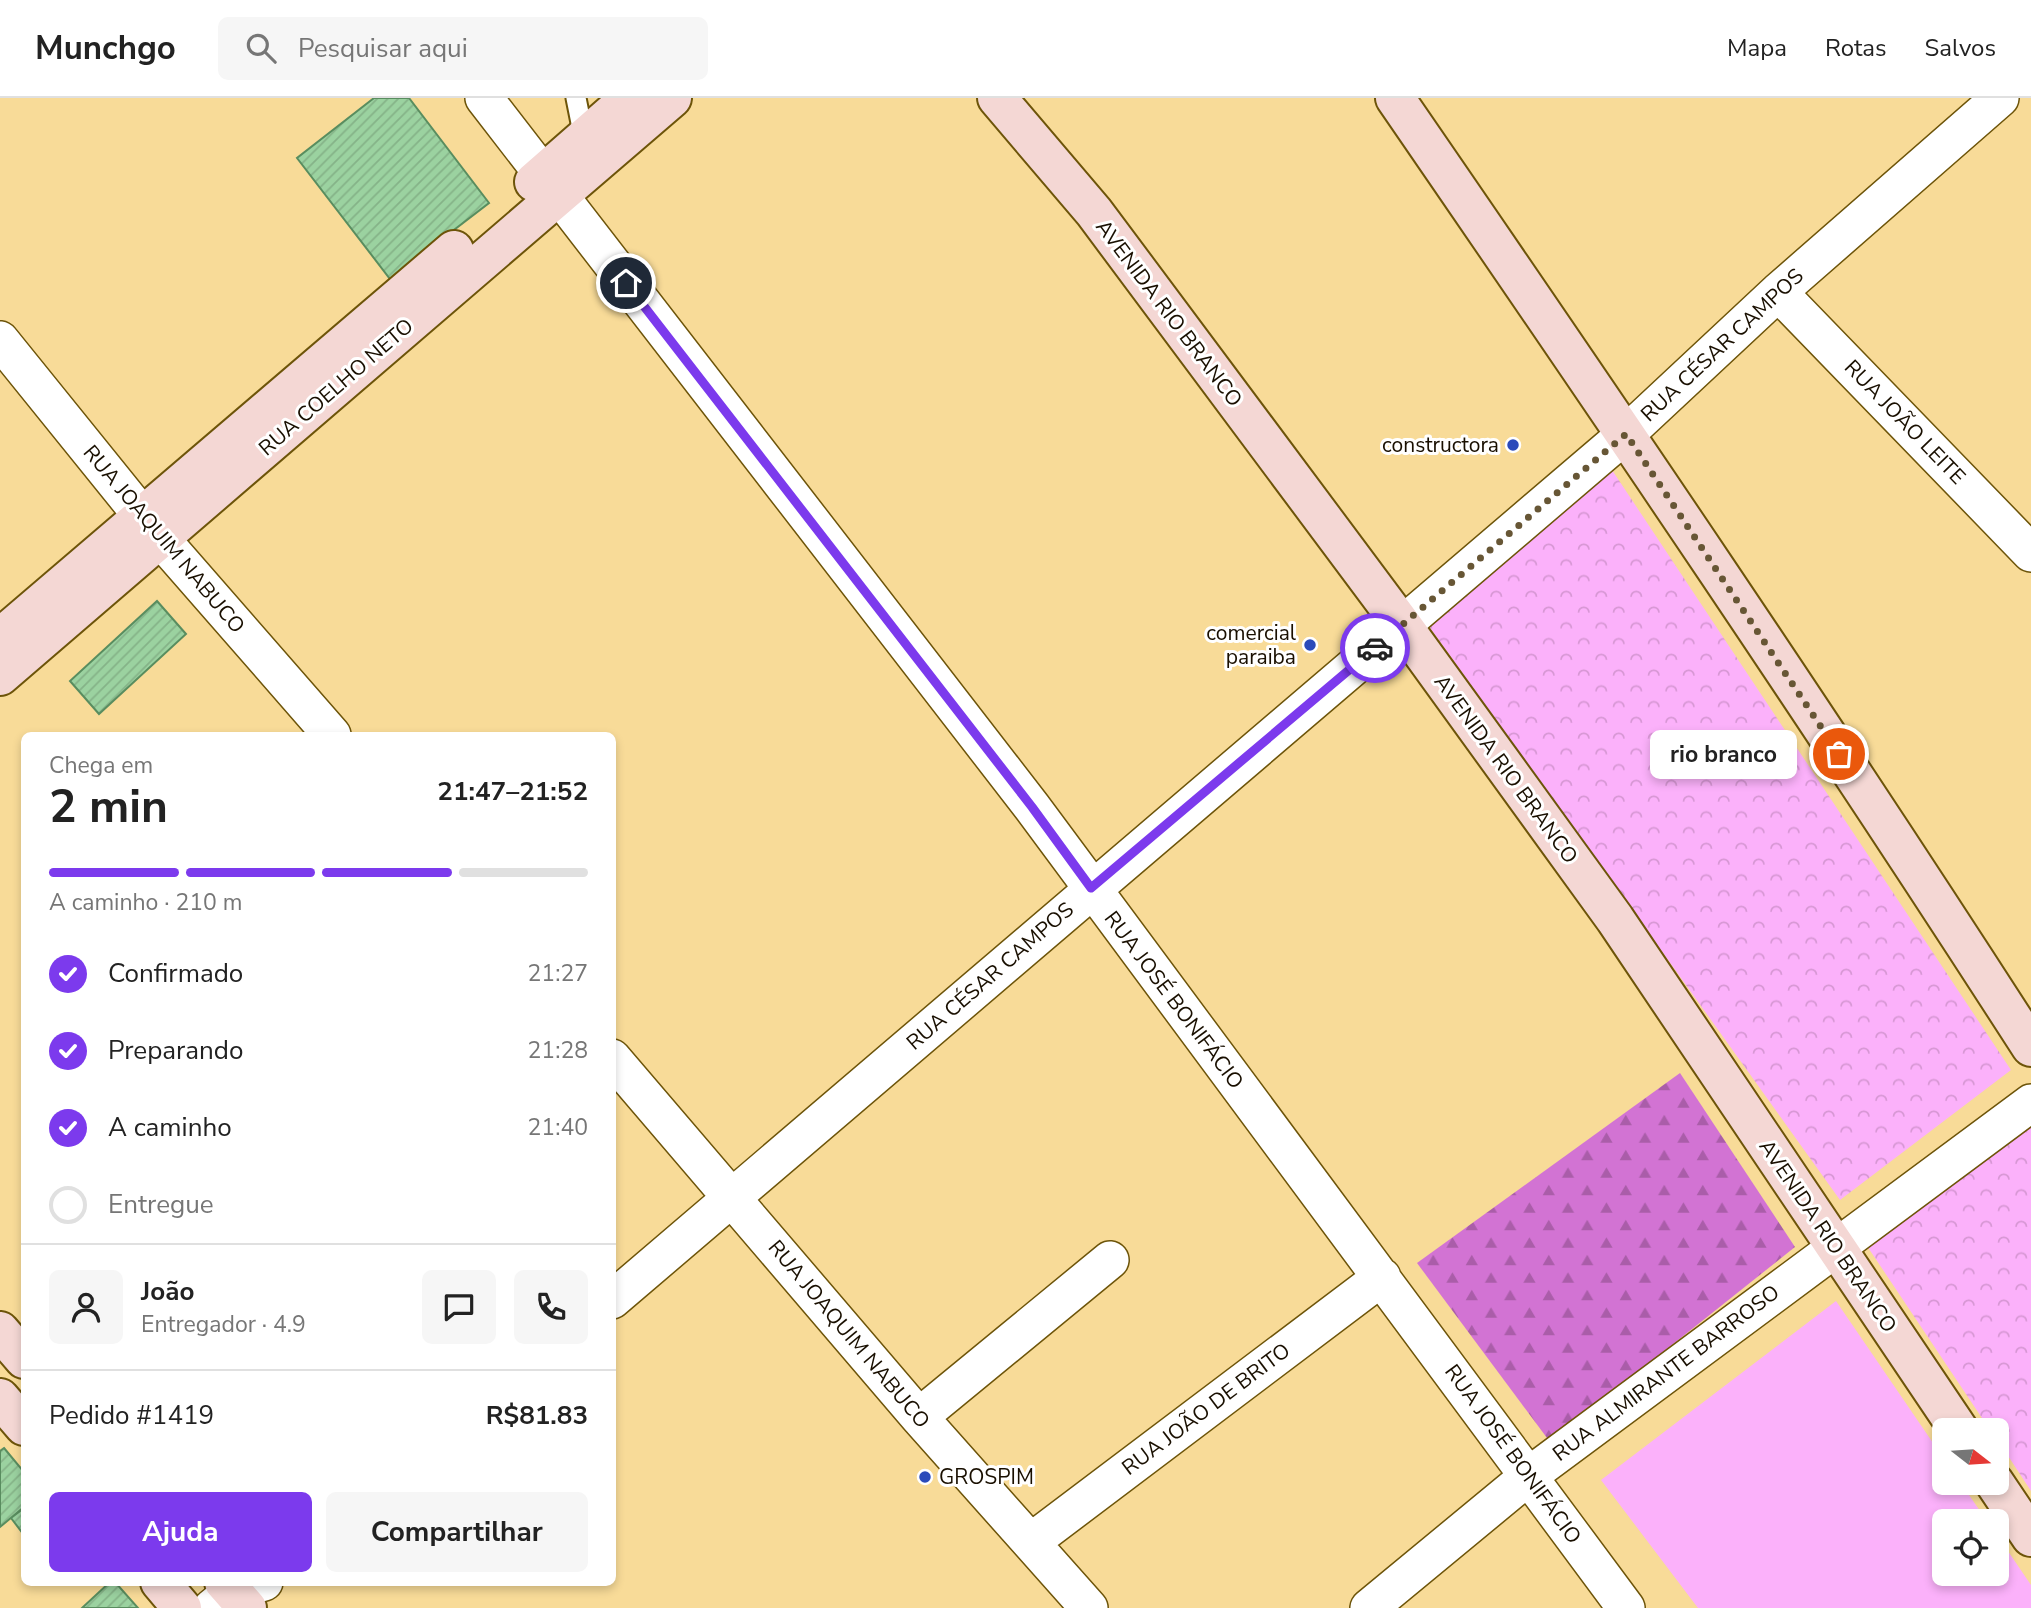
<!DOCTYPE html>
<html lang="pt">
<head>
<meta charset="utf-8">
<style>
  body { margin:0; font-family:"Nunito Sans",sans-serif; background:#f6f6f6; color:#222; height:100vh; display:flex; flex-direction:column; font-size:26px; white-space:nowrap }
  * { box-sizing:border-box; margin:0 }
  p { font-size:23px; color:#767676 }
  .icon { flex:none; width:38px; height:38px; fill:none; stroke:currentColor; stroke-width:2; stroke-linecap:round; stroke-linejoin:round }
  .map { position:relative; flex:1; overflow:hidden }
  .panel { position:absolute; left:21px; top:634px; width:595px; height:854px; display:flex; flex-direction:column; background:#fff; border-radius:10px; box-shadow:0 4px 10px #0003 }
  .panel>* { flex:none }
  .needle { width:46px; rotate:107deg }
  .controls { position:absolute; left:1932px; top:1320px; display:grid; gap:14px }
  .controls a { display:grid; place-items:center; width:77px; height:77px; border-radius:10px; background:#fff; box-shadow:0 4px 10px #0003; font-size:35px }
  .pin { position:absolute; display:grid; place-items:center; width:60px; height:60px; color:#fff; margin:-30px; border:4px solid #fff; border-radius:50%; box-shadow:0 2px 7px #0007 }
  .courier { position:absolute; display:grid; place-items:center; width:70px; height:70px; margin:-35px; border:5px solid #7c3aed; border-radius:50%; background:#fff; color:#222; box-shadow:0 2px 9px #0007 }
  .bubble { position:absolute; height:49px; border-radius:10px; background:#fff; box-shadow:0 4px 10px #0003; font-size:23px; font-weight:700; line-height:49px; text-align:center }
  .head em { font-style:normal; font-weight:700 }
  .head div { display:flex; flex-direction:column-reverse }
  .head { display:flex; align-items:center; justify-content:space-between; height:119px; padding:0 28px }
  h1 { font-size:46px; font-weight:700; line-height:52px }
  .bar { display:grid; grid-template-columns:repeat(4,1fr); gap:10px 7px; align-content:center; height:84px; padding:0 28px }
  .bar i { height:9px; border-radius:5px; background:#e0e0e0 }
  .bar .active { background:#7c3aed }
  .bar p { grid-column:span 4 }
  .line { display:flex; align-items:center; gap:18px; padding:0 28px; border-top:2px solid #e0e0e0 }
  .line div { flex:1 }
  .round { display:grid; place-items:center; flex:none; width:74px; height:74px; border-radius:10px; background:#f6f6f6 }
  ol { padding:0 28px; list-style:none }
  li { display:flex; align-items:center; gap:21px; height:77px }
  li p { margin-inline-start:auto }
  li .icon { padding:7px; border-radius:50%; background:#7c3aed; color:#fff; stroke-width:4 }
  li:last-child { color:#767676 }
  li i { width:38px; height:38px; border:4px solid #e0e0e0; border-radius:50% }
  .primary-button { display:flex; gap:14px; margin-top:auto; padding:14px 28px }
  .primary-button a { flex:1; height:80px; border-radius:10px; background:#7c3aed; color:#fff; font-size:28px; font-weight:700; line-height:80px; text-align:center }
  .primary-button a+a { background:#f6f6f6; color:#222 }
  header { display:flex; align-items:center; gap:42px; box-sizing:border-box; height:98px; padding:0 35px; background:#fff; border-bottom:2px solid #e0e0e0 }
  header strong { font-size:33px }
  nav { display:flex; gap:38px; margin-inline-start:auto; font-size:24px }
  .search { width:490px; height:63px; background:#f6f6f6; display:flex; align-items:center; gap:18px; box-sizing:border-box; padding:0 24px; border-radius:10px; color:#767676; font-size:26px }
  .map>svg:first-child { display:block }
  .grass { fill:#fbb1fa }
  .forest { fill:url(#forest-firs) }
  .park { fill:url(#park-crowns) }
  .building { fill:url(#building-hatch); stroke:#598d5f; stroke-width:2 }
  .lines { fill:none; stroke-linecap:round; stroke-linejoin:round }
  .lane-casing { stroke:#6d5409; stroke-width:23 }
  .street-casing { stroke:#6d5409; stroke-width:40 }
  .secondary-casing { stroke:#6d5409; stroke-width:42 }
  .lane { stroke:#fff; stroke-width:19 }
  .street { stroke:#fff; stroke-width:37 }
  .secondary { stroke:#f4d7d4; stroke-width:38 }
  .done { stroke:#675635; stroke-width:7; stroke-dasharray:0 12.6 }
  .route { stroke:#7c3aed; stroke-width:9 }
  .poi-dot { fill:#2b4aba; stroke:#fff; stroke-width:2.5 }
  .labels { text-anchor:middle; dominant-baseline:central; stroke-width:6; stroke-linejoin:round; paint-order:stroke }
  .street-label { font-size:21px; fill:#190f00; stroke:#fff }
  .poi-label { font-size:21px; fill:#190f00; stroke:#fff; text-anchor:end }
</style>
</head>
<body>
<header>
<strong>Munchgo</strong>
<div class="search"><svg class="icon" aria-label="search" viewBox="0 0 24 24"><circle cx="10" cy="10" r="6"/><path d="M15 15l6 6"/></svg>Pesquisar aqui</div>
<nav><a>Mapa</a><a>Rotas</a><a>Salvos</a></nav>
</header>
<div class="map">
<svg width="2031" height="1510" viewBox="0 0 2031 1510">
  <defs>
    <pattern id="forest-firs" width="22" height="20" patternUnits="userSpaceOnUse" patternTransform="scale(1.75)"><rect width="22" height="20" fill="#d273d3"/><path d="M5 1l3.5 6h-7zM16 11l3.5 6h-7z" fill="#aa5da9"/></pattern>
    <pattern id="park-crowns" width="20" height="18" patternUnits="userSpaceOnUse" patternTransform="scale(1.75)"><rect width="20" height="18" fill="#fbb1fa"/><path d="M2 6a3 3 0 1 1 6 0M12 15a3 3 0 1 1 6 0" fill="none" stroke="#d797d4"/></pattern>
    <pattern id="building-hatch" width="6" height="6" patternUnits="userSpaceOnUse" patternTransform="scale(1.75)"><rect width="6" height="6" fill="#9bd2a0"/><path d="M-1 1l2-2M0 6l6-6M5 7l2-2" fill="none" stroke="#85b388"/></pattern>
  </defs>
  <rect width="100%" height="100%" fill="#f8db98"/>
  <path class="grass" d="M1836 1203 1944 1361V1384H1960L1987 1423H1944V1475H1997V1437L2031 1487V1510H1698L1601 1382Z"/>
  <path class="forest" d="M1680 975 1795 1149 1550 1344 1417 1165Z"/>
  <path class="park" d="M1610 369 2011 972 1840 1102 1418 513Z
    M2031 1021V1393L1997 1341V1332H1990L1865 1145Z"/>
  <path class="building" d="M374 0H409L489 105 390 181 297 60Z
    M157 503 186 536 99 616 70 583Z
    M4 1350 24 1374V1409L0 1429V1353Z
    M24 1410V1437L11 1420Z
    M110 1484H115L138 1510H82Z"/>
  <g class="lines">
    <g class="lane-casing">
      <path id="lane" d="M576 0 581 25 579 44"/>
    </g>
    <g class="street-casing">
      <path id="street" d="M484 0 1032 709 1626 1510
        M1778 194 2031 455
        M0 242 160 440 332 637
        M612 960 919 1319 1089 1510
        M612 1202 1626 336 1778 194 2000 0
        M919 1319 1110 1162
        M1031 1444 1382 1179
        M212 1510 233 1493 264 1484
        M1369 1510 1530 1377 2031 1005"/>
    </g>
    <g class="secondary-casing">
      <path id="secondary" d="M997 0 1094 114 1402 527 1615 821 1959 1332
        M1395 0C1611 314 1825 629 2031 949
        M534 84 630 0
        M0 540 454 152
        M0 578 672 0
        M0 1233 24 1261
        M0 1300 24 1328
        M1994 1384 2031 1439
        M160 1484 182 1510
        M224 1484 247 1510"/>
    </g>
    <use href="#lane" class="lane"/>
    <use href="#street" class="street"/>
    <use href="#secondary" class="secondary"/>
  </g>
  <g class="lines">
    <path class="done" d="M1375 550 1626 336 1839 656"/>
    <path class="route" d="M626 185 1032 709 1091 790 1375 550"/>
  </g>
  <g class="poi-dot">
    <circle cx="1513" cy="347" r="7"/>
    <circle cx="1310" cy="547" r="7"/>
    <circle cx="925" cy="1379" r="7"/>
  </g>
  <g class="labels">
    <g class="street-label">
      <text transform="translate(1169 215) rotate(53)">AVENIDA RIO BRANCO</text>
      <text transform="translate(1722 247) rotate(-43)">RUA CÉSAR CAMPOS</text>
      <text transform="translate(336 289) rotate(-41)">RUA COELHO NETO</text>
      <text transform="translate(1905 324) rotate(46)">RUA JOÃO LEITE</text>
      <text transform="translate(164 441) rotate(50)">RUA JOAQUIM NABUCO</text>
      <text transform="translate(1506 671) rotate(54)">AVENIDA RIO BRANCO</text>
      <text transform="translate(990 878) rotate(-41)">RUA CÉSAR CAMPOS</text>
      <text transform="translate(1174 902) rotate(53)">RUA JOSÉ BONIFÁCIO</text>
      <text transform="translate(1828 1138) rotate(56)">AVENIDA RIO BRANCO</text>
      <text transform="translate(849 1236) rotate(50)">RUA JOAQUIM NABUCO</text>
      <text transform="translate(1666 1275) rotate(-37)">RUA ALMIRANTE BARROSO</text>
      <text transform="translate(1206 1311) rotate(-37)">RUA JOÃO DE BRITO</text>
      <text transform="translate(1513 1356) rotate(54)">RUA JOSÉ BONIFÁCIO</text>
    </g>
    <g class="poi-label">
      <text x="1499" y="347">constructora</text>
      <text x="1296" y="535">comercial<tspan x="1296" dy="24">paraiba</tspan></text>
      <text x="939" y="1379" text-anchor="start">GROSPIM</text>
    </g>
  </g>
</svg>
<div class="controls">
<a><svg class="needle" viewBox="-14 -14 28 28"><path d="M0-13l5 13h-10z" fill="#e53935"/><path d="M0 13l5-13h-10z" fill="#767676"/></svg></a>
<a><svg class="icon" aria-label="locate" viewBox="0 0 24 24"><circle cx="12" cy="12" r="6"/><path d="M12 2v4M12 18v4M2 12h4M18 12h4"/></svg></a>
</div>
<div class="pin" style="left:1839px;top:656px;background:#ea580c"><svg class="icon" aria-label="bag" viewBox="0 0 24 24"><path d="M5 8h14l-1 12H6zM9 8a3 3 0 0 1 6 0"/></svg></div>
<div class="pin" style="left:626px;top:185px;background:#1f2937"><svg class="icon" aria-label="home" viewBox="0 0 24 24"><path d="M3 11l9-7 9 7M6 9v11h12V9"/></svg></div>
<div class="courier" style="left:1375px;top:550px"><svg class="icon" aria-label="car" viewBox="0 0 24 24"><path d="M5 17H2v-5l4-1 3-4h7l3 4 3 1v5h-3M9 17h6M6 11h13"/><circle cx="7" cy="17" r="2"/><circle cx="17" cy="17" r="2"/></svg></div>
<div class="bubble" style="left:1650px;top:632px;width:147px">rio branco</div>
<section class="panel">
<div class="head"><div><h1>2 min</h1><p>Chega em</p></div><em>21:47–21:52</em></div>
<div class="bar"><i class="active"></i><i class="active"></i><i class="active"></i><i></i><p>A caminho · 210 m</p></div>
<ol>
<li><svg class="icon" aria-label="check" viewBox="0 0 24 24"><path d="M5 12l5 5 9-10"/></svg>Confirmado<p>21:27</p></li>
<li><svg class="icon" aria-label="check" viewBox="0 0 24 24"><path d="M5 12l5 5 9-10"/></svg>Preparando<p>21:28</p></li>
<li><svg class="icon" aria-label="check" viewBox="0 0 24 24"><path d="M5 12l5 5 9-10"/></svg>A caminho<p>21:40</p></li>
<li><i></i>Entregue</li>
</ol>
<div class="line" style="height:126px"><a class="round"><svg class="icon" aria-label="person" viewBox="0 0 24 24"><circle cx="12" cy="8" r="4"/><path d="M4 21q1-7 8-7t8 7"/></svg></a><div><b>João</b><p>Entregador · 4.9</p></div><a class="round"><svg class="icon" aria-label="chat" viewBox="0 0 24 24"><path d="M4 5h16v11H9l-5 4z"/></svg></a><a class="round"><svg class="icon" aria-label="phone" viewBox="0 0 24 24"><path d="M5 4h4l2 5-3 2q2 4 5 5l2-3 5 2v4C11 20 4 13 5 4z"/></svg></a></div>
<div class="line" style="height:91px"><div>Pedido #1419</div><b>R$81.83</b></div>
<div class="primary-button"><a>Ajuda</a><a>Compartilhar</a></div>
</section>
</div>
</body>
</html>
